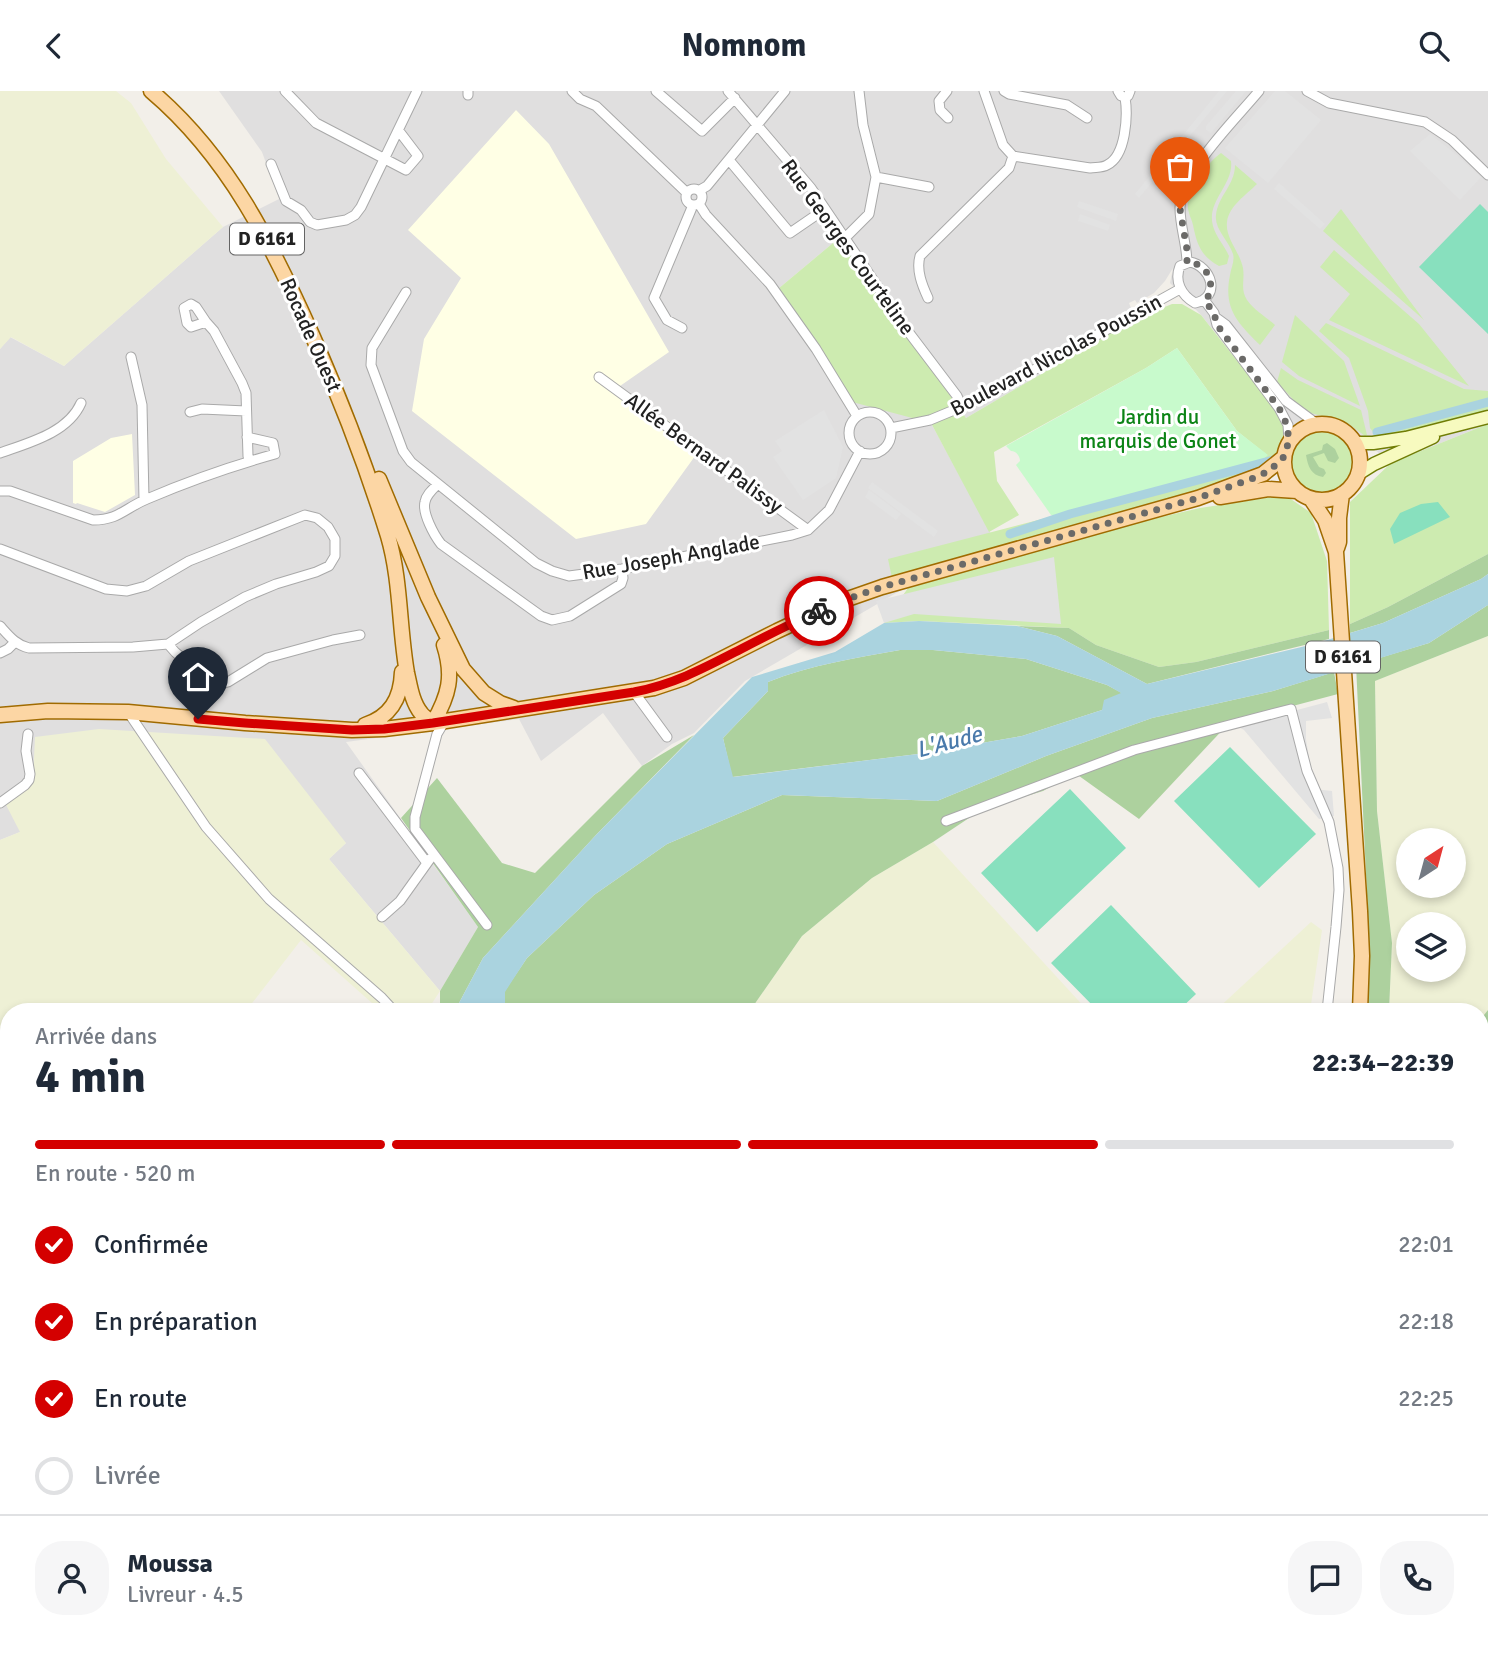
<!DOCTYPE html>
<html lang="fr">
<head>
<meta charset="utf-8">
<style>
  body { margin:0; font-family:Signika,sans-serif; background:#f6f6f7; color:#1f2937; height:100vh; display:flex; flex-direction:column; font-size:26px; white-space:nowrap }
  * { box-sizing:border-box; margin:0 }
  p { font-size:23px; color:#747a83 }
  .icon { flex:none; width:38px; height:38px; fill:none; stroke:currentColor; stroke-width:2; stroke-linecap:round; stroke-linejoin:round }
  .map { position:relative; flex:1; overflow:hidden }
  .panel { position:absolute; left:0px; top:912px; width:1489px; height:653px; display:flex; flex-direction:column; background:#fff; border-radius:28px 28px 0 0; box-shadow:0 4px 10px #0003 }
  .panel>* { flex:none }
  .needle { width:46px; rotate:36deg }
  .controls { position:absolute; left:1396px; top:737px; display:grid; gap:14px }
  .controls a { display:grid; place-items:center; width:70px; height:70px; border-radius:50%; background:#fff; box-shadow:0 4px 10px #0003; font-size:35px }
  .pin { position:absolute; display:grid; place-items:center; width:60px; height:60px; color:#fff; margin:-72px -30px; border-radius:50% 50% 50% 0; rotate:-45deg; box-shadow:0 0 7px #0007 }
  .pin .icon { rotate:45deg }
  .courier { position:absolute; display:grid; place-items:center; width:70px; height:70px; margin:-35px; border:5px solid #d40000; border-radius:50%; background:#fff; color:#222; box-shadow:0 2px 9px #0007 }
  .summary em { font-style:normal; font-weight:800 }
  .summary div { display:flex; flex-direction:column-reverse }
  .summary { display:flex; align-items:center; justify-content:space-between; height:119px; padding:0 35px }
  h1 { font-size:46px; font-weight:800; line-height:52px }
  .bar { display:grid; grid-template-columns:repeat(4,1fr); gap:10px 7px; align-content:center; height:84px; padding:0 35px }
  .bar i { height:9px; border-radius:5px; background:#e0e1e3 }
  .bar .active { background:#d40000 }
  .bar p { grid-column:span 4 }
  .line { display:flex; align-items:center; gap:18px; padding:0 35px; border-top:2px solid #e0e1e3 }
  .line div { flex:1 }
  .round { display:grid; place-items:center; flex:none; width:74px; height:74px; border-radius:28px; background:#f6f6f7 }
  ol { padding:0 35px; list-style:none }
  li { display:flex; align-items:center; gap:21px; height:77px }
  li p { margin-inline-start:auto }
  li .icon { padding:7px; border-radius:50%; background:#d40000; color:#fff; stroke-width:4 }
  li:last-child { color:#747a83 }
  li i { width:38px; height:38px; border:4px solid #e0e1e3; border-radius:50% }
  header { display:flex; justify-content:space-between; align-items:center; height:91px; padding:0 35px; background:#fff; font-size:32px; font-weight:800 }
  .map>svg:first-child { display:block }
  .residential { fill:#e0dfdf }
  .education { fill:#ffffe5 }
  .farmland { fill:#eef0d5; fill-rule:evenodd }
  .grass { fill:#cdebb0 }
  .forest { fill:#add19e }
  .park { fill:#c8facc }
  .pitch { fill:#88e0be }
  .parking { fill:#e2e2e2 }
  .water { fill:#aad3df; fill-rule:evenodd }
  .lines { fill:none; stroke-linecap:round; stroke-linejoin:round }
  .canal { stroke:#aad3df; stroke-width:9 }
  .street-casing { stroke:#a9a9a9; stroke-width:11 }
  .secondary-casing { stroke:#707d05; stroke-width:15 }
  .primary-casing { stroke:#a06b00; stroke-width:17 }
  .highway-casing { stroke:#dc2a67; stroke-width:18 }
  .street { stroke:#fff; stroke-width:9 }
  .secondary { stroke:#f7fabf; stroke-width:12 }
  .primary { stroke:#fcd6a4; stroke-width:14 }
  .highway { stroke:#e892a2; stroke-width:16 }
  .done { stroke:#6b6a68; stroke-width:7; stroke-dasharray:0 12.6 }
  .route { stroke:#d40000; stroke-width:9 }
  .labels { text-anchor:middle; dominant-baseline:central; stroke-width:6; stroke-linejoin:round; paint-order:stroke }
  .shield { fill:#fff; stroke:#646464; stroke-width:2 }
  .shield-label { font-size:19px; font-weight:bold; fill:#222 }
  .street-label { font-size:21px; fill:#222; stroke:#fff }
  .park-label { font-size:21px; fill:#0c8416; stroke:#fff }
  .water-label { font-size:23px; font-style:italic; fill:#4a7aab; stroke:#fff }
</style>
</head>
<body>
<header><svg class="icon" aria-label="back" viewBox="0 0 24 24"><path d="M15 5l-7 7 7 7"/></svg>Nomnom<svg class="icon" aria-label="search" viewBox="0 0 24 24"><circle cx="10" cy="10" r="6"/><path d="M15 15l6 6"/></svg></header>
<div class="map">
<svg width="1488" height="1563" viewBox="0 0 1488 1563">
  <rect width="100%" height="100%" fill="#f2efe9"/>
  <path class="residential" d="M219 0H1488V333L1391 372 1330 322 1286 339 1272 314 1249 284 1201 224 1170 192 1173 177 1165 190 1154 202 1137 212 1135 209 1129 212 1131 217 1126 221 1133 229 966 327 839 147 778 198 931 332 1003 465 910 494 745 590 694 642 672 653 642 675 603 622 541 670 519 628 346 651 478 836 440 900 329 768 346 752 33 690 20 741 0 749V258L10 246 64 275 223 136 279 108 262 61Z"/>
  <path class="education" d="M516 19 549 53 669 261 620 295 703 354 646 433 576 448 412 320 424 248 461 187 408 139Z
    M132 343 135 404 105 421 77 412 76 413 73 412V370L111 347Z"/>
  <path class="farmland" d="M0 0H116L131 12 166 68 223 136 64 275 11 246 0 258Z
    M1488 545V919L1481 929 1480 920H1389L1392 852 1377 720 1375 590ZM1409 749H1454V794H1409ZM1409 833H1454V878H1409Z
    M99 638 265 648 346 752 329 768 440 900 427 920H381L301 849 246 920H9V1133L0 1152V749L20 741 3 708 33 690 35 646Z
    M933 751 1088 920H751L756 911 802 845 872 787Z
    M1311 831 1322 839 1310 920H1215Z
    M1480 1026 1488 1031V1235L1480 1227Z
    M1481 1332 1488 1335V1563H1028L1041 1556H1480Z
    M9 1466V1519L0 1518V1474Z
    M96 1556H224L147 1563H111Z
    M798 1556H893L885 1563H805Z"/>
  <path class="grass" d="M1221 62 1231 70C1234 94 1206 110 1213 135 1216 146 1224 154 1229 165L1227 173 1219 175C1201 165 1197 154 1193 134 1192 129 1189 124 1188 118 1186 100 1207 72 1221 62Z
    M1235 74 1257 93C1246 104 1229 115 1227 131 1225 147 1240 161 1243 177 1245 189 1240 198 1247 209 1254 219 1266 226 1275 234L1260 254C1238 232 1223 218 1230 184 1231 177 1235 170 1233 163 1229 150 1214 138 1216 124 1218 105 1235 94 1235 74Z
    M1341 118 1424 229 1323 140Z
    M839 147 966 327 1133 229 1172 213H1182L1201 224 1272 314 1286 339 1285 349 1273 374 1254 385 892 487 888 468 1211 384 1261 370 1267 364 1237 340 1177 257 1146 277 994 361 997 390 1019 424 989 441 931 332 841 308 778 198Z
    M1334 159 1419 233 1469 295 1329 229 1350 203 1320 176Z
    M1295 224 1344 270 1360 315 1299 285 1282 271Z
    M1326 232 1464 298 1488 300V318L1479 323 1394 344 1376 345 1370 337 1368 320 1349 267 1319 240Z
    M1281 277 1298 289 1361 319 1367 344 1365 345 1349 333 1311 322 1299 315 1277 291Z
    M1488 333V463L1388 516 1350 533V411L1391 372Z
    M1289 372a33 33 0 1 1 66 0a33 33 0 1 1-66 0Z
    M1285 404 1311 422 1327 470 1329 539 1196 571 1159 576 1096 554 1069 537 919 530 884 532 910 494 1114 437 1200 417Z
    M9 1133V1203L2 1200 0 1152Z
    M0 1310 9 1311V1381L0 1386Z"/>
  <path class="forest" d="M1327 352 1335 358 1339 367 1335 372 1328 370 1324 362 1313 366 1319 376 1324 378 1326 382 1323 386C1311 384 1308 376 1306 364L1322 359 1323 354Z
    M1488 463V483L1481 488 1383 532 1350 542V533L1388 516Z
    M1488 514V545L1375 590 1377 720 1392 852 1389 920H1365L1368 825 1356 574 1429 552Z
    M1017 535 1069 537 1096 554 1159 576 1196 571 1329 539V548L1147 593 1057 545Z
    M900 559H933L1026 568 1107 594 1122 602 1102 619 1022 645 918 663 732 686 723 647 768 600V591C810 574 855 567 900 559Z
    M1334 581 1338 603 1229 632 1139 728 1075 682 1043 700 981 719 933 751 872 787 802 845 756 911 751 920H505L504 901 527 867 594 804 667 753 782 704 937 710 1046 665 1152 627 1273 600Z
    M694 644 596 744 483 867 459 912V920H440V900L478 836 401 727 437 687 502 772 535 782 642 675Z
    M1488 919V1015H1481L1480 929Z
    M0 1153 2 1200 9 1203V1226L0 1223Z
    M1480 1227 1488 1235V1335L1481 1332Z
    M9 1381V1466L0 1474V1386Z
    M0 1518 9 1519V1556H96L111 1563H0Z
    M224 1556H411L400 1563H147Z
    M465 1556H502L498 1563H460Z
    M582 1556H623L633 1563H587Z
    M697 1556H798L805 1563H707Z
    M929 1556H1041L1028 1563H923Z"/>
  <path class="park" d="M1177 257 1237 340 1268 364 1261 370 1057 425 1051 424 1016 374 1020 370C1020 365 1016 360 1011 360L1006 355 1146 277Z"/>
  <path class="pitch" d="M1480 113 1488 121V243L1419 176Z
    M1438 411 1450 426 1394 453 1390 438 1400 422 1421 413Z
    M1230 656 1316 743 1259 797 1174 710Z
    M1070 698 1126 757 1037 841 981 782Z
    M1111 814 1196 903 1178 920H1098L1051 872Z"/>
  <path class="parking" d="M1219 0H1227L1139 107 1135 103Z
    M1236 0H1246L1211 42 1206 39V35Z
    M1275 0H1285L1321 29 1268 92 1225 57Z
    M1430 43 1453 61 1481 86 1460 109 1410 60Z
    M1279 92 1325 133 1320 138 1274 98Z
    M1079 110 1118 123 1116 130 1077 116Z
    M1080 123 1110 134 1108 140 1078 130Z
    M824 319 843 356 836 387 803 409 773 366 782 360 775 350Z
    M872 391 938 440 934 446 868 397Z
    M869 399 901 423 896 429 865 406Z
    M1054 466 1061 533 914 523 884 532 876 510Z
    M1327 611 1332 627 1306 630V648L1314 698 1332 700 1334 725 1319 728 1244 639 1237 635Z"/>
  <path class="water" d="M1488 483V514L1429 552 1273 600 1152 627 1046 665 937 710 782 704 667 753 594 804 527 867 505 901V920H459V912L483 867 596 744 752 586 835 561 884 532 919 530 1017 535 1057 545 1147 593 1314 553 1383 532 1481 488ZM900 559H933L1026 568 1107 594 1121 602 1104 609 1102 619 1022 645 918 663 733 686 723 647 768 600V591C810 574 855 567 900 559Z
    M411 1556H465L460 1563H400Z"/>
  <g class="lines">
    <path class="canal" d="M1377 341 1488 311
      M1010 443 1070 423 1273 369"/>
    <g class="street-casing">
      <path id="street" d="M285 0 316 32 406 79 418 65 399 40
        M468 0V4
        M572 0 580 8 596 15 687 102
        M656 0 702 40 735 7
        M728 0 811 97 907 239 957 305 962 316
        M947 0 939 10 940 19 948 27
        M984 0 1003 54 1013 65 1090 77C1096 76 1102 77 1107 74 1126 65 1128 25 1125 6
        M1004 0 1009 3 1067 14 1087 27
        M1118 0 1121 5 1125 6 1128 5 1130 0
        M1307 0 1329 12 1425 31 1452 49 1488 84
        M729 69 790 142 825 118
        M271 73 286 110 301 119 310 131 317 134 346 129 355 124 361 116 417 0
        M876 86 929 96
        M686 106a8 8 0 1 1 16 0a8 8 0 1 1-16 0Z
        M700 99 707 95 785 0
        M699 113 706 124 770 193 816 258 857 325
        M845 147 869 123 876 86 863 34 859 0
        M1190 171C1211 175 1222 206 1195 212 1181 204 1174 190 1180 175Z
        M1187 172C1187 154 1180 136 1180 117 1181 81 1236 28 1259 0
        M406 201 372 257 371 274 403 360 411 371 536 472 552 480 569 485 622 478 792 444 808 439 829 419 860 360
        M928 207C922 194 916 179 920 165L1009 77 1013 65
        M1205 210 1214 222 1217 234 1279 317 1288 334 1289 350
        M1215 226 1226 234 1286 310 1317 333
        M206 231 191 236 187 232 184 217 191 213 196 216 206 231 214 240 242 292 246 302 248 365 250 370
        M682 237 667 229 654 207 693 114
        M131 266 142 314 144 409
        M599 286 808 439
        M190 321 202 318 246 320
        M849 342a21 21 0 1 1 42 0a21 21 0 1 1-42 0Z
        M891 337 930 329 983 307 1180 198
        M0 362C28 352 68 342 81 312
        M438 393C433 398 426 404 425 411 422 422 434 444 441 453L541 525 552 529 570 525 621 493 623 487 622 478
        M0 400H10L93 429C119 429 125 417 147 408 189 390 232 375 275 363L273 352 247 346
        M0 458 106 498 127 500 146 495 189 470 305 424 317 427 328 436 335 448V465L329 475 316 481 276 493 245 506 201 531 168 553 133 556 29 557C16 554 9 545 0 535
        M168 553 175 561 209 590 220 593 228 591 267 567 333 549 360 544
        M0 562 8 558 15 551
        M634 601 667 646
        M128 621 206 736 269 808 382 907 394 920
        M443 633 437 643 415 726V738L487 834
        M359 682 427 772
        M0 712 25 694 29 689 30 683 26 660 28 643
        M946 730 1134 659 1291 618 1307 680 1329 731 1338 777 1339 799 1336 836 1327 920
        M382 826 400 810 430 768
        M0 1036 9 1045
        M535 1563 536 1556"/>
    </g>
    <g class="secondary-casing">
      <path id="secondary" d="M1355 352H1373L1406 347 1488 326
        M1358 383 1374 373 1433 346
        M1480 1271 1488 1278"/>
    </g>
    <g class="primary-casing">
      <path id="primary" d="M151 0C229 66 272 154 313 246 342 312 367 377 388 445 401 489 399 537 407 582 410 595 412 611 421 622 424 626 429 629 433 632
        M1284 371a38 38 0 1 1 76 0a38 38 0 1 1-76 0Z
        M379 388 428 506 463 578 484 602 500 612 514 617
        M1220 406 1268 398 1297 400
        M1311 408 1325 429 1336 461 1360 820 1362 865 1360 920
        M1337 457 1339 451V427L1342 403
        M0 624 48 620 128 621 245 632 352 639 384 638 433 632 654 597 684 587 777 540 839 511 882 496 1198 407 1263 383 1283 367
        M433 632C449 604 454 585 444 554
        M365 634C390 626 401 608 402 581
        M906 1563 913 1556"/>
    </g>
    <g class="highway-casing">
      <path id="highway" d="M0 1252 9 1254
        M0 1276 9 1279
        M640 1556 650 1563
        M677 1556 686 1563"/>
    </g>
    <use href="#street" class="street"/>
    <use href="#secondary" class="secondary"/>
    <use href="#primary" class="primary"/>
    <use href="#highway" class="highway"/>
  </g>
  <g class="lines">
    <path class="done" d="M819 520 839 511 882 496 1198 407 1254 387 1269 380 1283 367 1289 350 1287 334 1279 317 1217 234 1214 222 1205 210C1218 195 1207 170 1187 172V159L1180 118"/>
    <path class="route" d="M198 628 245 632 352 639 384 638 433 632 634 601C676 593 708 575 745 556 770 543 794 531 819 520"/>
  </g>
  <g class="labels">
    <g class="shield">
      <rect x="230" y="132.5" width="74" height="31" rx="5"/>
      <rect x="1306" y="550.5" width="74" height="31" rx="5"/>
    </g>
    <g class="shield-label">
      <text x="267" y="148">D 6161</text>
      <text x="1343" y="566">D 6161</text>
    </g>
    <g class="street-label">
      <text transform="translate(848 156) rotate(54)">Rue Georges Courteline</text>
      <text transform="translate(311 244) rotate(66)">Rocade Ouest</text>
      <text transform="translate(1056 264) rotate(-28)">Boulevard Nicolas Poussin</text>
      <text transform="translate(704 362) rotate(36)">Allée Bernard Palissy</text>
      <text transform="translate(671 466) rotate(-10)">Rue Joseph Anglade</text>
    </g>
    <g class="park-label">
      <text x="1158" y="326">Jardin du<tspan x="1158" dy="24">marquis de Gonet</tspan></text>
    </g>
    <g class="water-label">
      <text transform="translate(949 651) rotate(-15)">L'Aude</text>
    </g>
  </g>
</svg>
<div class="controls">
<a><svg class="needle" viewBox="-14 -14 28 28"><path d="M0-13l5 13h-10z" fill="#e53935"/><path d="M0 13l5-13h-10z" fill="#747a83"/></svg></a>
<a><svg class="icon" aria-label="layers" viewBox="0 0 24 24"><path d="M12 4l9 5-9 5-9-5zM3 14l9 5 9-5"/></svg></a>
</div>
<div class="pin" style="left:1180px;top:118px;background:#ea580c"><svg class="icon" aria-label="bag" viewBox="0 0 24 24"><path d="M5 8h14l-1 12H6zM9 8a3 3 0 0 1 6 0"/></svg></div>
<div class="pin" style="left:198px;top:628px;background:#1f2937"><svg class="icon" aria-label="home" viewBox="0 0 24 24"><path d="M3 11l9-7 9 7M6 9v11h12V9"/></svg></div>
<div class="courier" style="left:819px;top:520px"><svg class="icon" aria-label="bike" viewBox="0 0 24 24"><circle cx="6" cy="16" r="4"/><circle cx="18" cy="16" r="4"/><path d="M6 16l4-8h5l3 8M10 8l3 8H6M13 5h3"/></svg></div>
<section class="panel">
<div class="summary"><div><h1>4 min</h1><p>Arrivée dans</p></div><em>22:34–22:39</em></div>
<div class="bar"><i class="active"></i><i class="active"></i><i class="active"></i><i></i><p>En route · 520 m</p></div>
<ol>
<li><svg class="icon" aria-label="check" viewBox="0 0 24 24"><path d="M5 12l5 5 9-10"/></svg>Confirmée<p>22:01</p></li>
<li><svg class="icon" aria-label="check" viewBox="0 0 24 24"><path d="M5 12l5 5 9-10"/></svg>En préparation<p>22:18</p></li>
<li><svg class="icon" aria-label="check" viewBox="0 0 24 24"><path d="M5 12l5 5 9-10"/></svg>En route<p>22:25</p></li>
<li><i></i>Livrée</li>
</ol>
<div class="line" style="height:126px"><a class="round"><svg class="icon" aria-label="person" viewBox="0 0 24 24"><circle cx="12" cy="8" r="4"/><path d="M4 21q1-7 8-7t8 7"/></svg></a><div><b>Moussa</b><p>Livreur · 4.5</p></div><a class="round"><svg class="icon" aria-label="chat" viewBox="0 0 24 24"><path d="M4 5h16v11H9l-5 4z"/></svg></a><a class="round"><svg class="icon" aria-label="phone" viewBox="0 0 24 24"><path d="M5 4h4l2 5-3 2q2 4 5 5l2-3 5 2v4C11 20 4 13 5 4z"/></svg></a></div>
</section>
</div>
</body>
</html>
